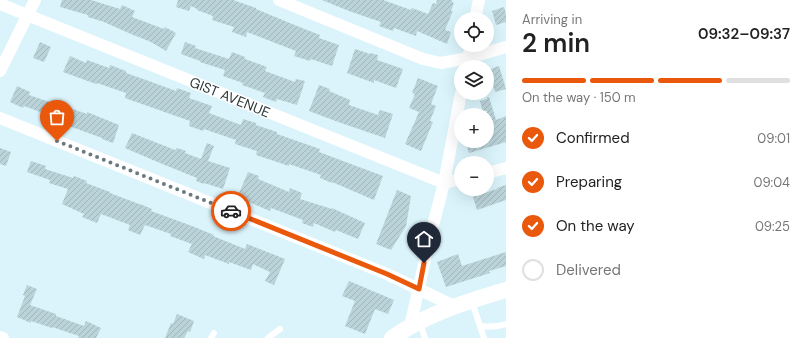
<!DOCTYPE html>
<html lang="en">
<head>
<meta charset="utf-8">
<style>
  body { margin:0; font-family:"DM Sans",sans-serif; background:#f2f2f2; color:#222; height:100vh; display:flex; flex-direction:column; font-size:15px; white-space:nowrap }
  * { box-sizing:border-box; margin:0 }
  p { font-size:13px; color:#767676 }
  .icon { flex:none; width:22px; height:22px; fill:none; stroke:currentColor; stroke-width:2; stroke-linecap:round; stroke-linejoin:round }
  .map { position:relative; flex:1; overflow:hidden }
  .drawer { display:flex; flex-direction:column; background:#fff; width:300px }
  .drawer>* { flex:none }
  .buttons { position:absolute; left:454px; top:12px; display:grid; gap:8px }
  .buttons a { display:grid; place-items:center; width:40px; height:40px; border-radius:50%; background:#fff; box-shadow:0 4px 16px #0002; font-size:20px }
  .pin { position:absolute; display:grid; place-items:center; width:34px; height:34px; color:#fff; margin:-41px -17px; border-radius:50% 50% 50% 0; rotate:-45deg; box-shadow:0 0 4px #0007 }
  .pin .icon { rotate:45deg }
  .courier { position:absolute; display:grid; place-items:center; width:40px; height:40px; margin:-20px; border:3px solid #ea580c; border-radius:50%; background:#fff; color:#222; box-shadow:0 1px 5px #0007 }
  .summary em { font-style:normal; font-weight:600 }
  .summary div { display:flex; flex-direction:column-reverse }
  .summary { display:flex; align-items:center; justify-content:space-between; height:68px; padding:0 16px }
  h1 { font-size:26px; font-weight:600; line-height:30px }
  .bar { display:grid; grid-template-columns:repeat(4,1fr); gap:6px 4px; align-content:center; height:48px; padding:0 16px }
  .bar i { height:5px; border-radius:3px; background:#e0e0e0 }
  .bar .active { background:#ea580c }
  .bar p { grid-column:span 4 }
  ol { padding:0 16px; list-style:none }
  li { display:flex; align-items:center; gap:12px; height:44px }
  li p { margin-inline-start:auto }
  li .icon { padding:4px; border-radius:50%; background:#ea580c; color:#fff; stroke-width:4 }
  li:last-child { color:#767676 }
  li i { width:22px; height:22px; border:2px solid #e0e0e0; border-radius:50% }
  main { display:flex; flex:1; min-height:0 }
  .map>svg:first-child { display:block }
  .building { fill:url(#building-hatch) }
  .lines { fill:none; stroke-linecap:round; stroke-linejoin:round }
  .lane { stroke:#fff; stroke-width:6 }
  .street { stroke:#fff; stroke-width:12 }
  .secondary { stroke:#fff; stroke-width:16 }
  .done { stroke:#6b7a7e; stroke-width:4; stroke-dasharray:0 7.2 }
  .route { stroke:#ea580c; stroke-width:5 }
  .labels { text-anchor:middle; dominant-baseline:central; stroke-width:3; stroke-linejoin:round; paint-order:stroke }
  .street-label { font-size:14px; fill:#2e383a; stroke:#fff }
</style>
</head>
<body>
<main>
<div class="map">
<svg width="506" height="338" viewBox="0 0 506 338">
  <defs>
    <pattern id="building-hatch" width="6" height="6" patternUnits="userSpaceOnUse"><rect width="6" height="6" fill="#bad3d9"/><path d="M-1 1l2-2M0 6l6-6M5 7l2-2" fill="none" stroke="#a0b6bb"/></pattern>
  </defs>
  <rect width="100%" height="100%" fill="#dbf4fb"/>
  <path class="building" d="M62 0H91L120 9 122 5 135 11 132 17 164 29 165 27 176 33 166 51 151 42 131 34 104 22 88 17V15L60 7Z
    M177 0H233L256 8V9L297 26 320 35 319 38 339 45 332 66 311 59 310 61 294 56 296 51 247 32 246 37 232 32 234 27 212 20 213 16 197 10V9L191 6 189 11 176 7 178 0Z
    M322 0H383L411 10 412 8 428 14 433 3 436 4 437 0H452V2L454 3 451 11H453L445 30 451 32 447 44 417 31 416 36 394 28 393 31 379 26 381 22 349 11Z
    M504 7 506 14V22L496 25 492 11Z
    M40 42 51 47 44 62 33 58Z
    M185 42 196 46 195 48 229 59 232 52 245 57V59L267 67 265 71 295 82 296 79 305 81 297 105 277 99 276 102 263 97 265 93 242 85 243 83 223 76 225 70 200 62V61L181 54Z
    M355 49 370 54V53L378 55 377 60 403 69 396 88 374 80V83L347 73Z
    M70 56 86 63 87 60 109 68 110 65 126 71V73L146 80 176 91 177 88 191 93 189 98 212 106 209 113 241 125 243 119 256 123V125L277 132V134L320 149 319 152 383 176 374 200 332 182V183L320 178 321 175 289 164V166L256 155 257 151 235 144 236 140 204 129 203 131 189 126 190 121 125 98 126 93 97 83 96 84 63 72Z
    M499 66 506 89 495 92 488 70Z
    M418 78 438 86 431 104 436 106 430 121 433 122 421 151 405 144 419 112 409 108 415 94 412 93Z
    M319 85 330 89 329 91 350 100 349 105 378 115 380 110 393 114 385 138 341 123 309 111Z
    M17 86 30 92 29 95 67 108V107L87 114V112L119 125 113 143 102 139V138L58 122 59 119 24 106 23 108 10 102Z
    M487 97H489L496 120 506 116V142L469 153 465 141H487V111L483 112 480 101 487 99Z
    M132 133 175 150 177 148 186 151 185 153 201 159 207 143 214 146 208 161 230 168 223 189 204 183V184L196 181 197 178 160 163 125 148Z
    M0 148 11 152 6 166 0 164Z
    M31 161 46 166 45 169 73 178 74 176 87 181 86 183 110 192V193L139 204H140L152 209 151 211 192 226 214 235 213 236 245 249 247 244 285 259 274 285 265 281 270 272 253 264 251 270 229 262V264L205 255 204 259 188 252 192 244 170 236 171 234 145 225 140 235 128 230 130 225 101 214 97 223 82 217 84 214 62 204 68 189 49 183 50 180 27 172Z
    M248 172 259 176 258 179 289 192 290 188 302 193 300 199 332 209V208L365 223 358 239 336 230 335 232 314 223 313 227 302 223 303 220 271 208 270 211 249 202 248 203 237 198Z
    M506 185V200L477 210 473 197 497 189V188Z
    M397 190 411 196 406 226 391 250 376 244Z
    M506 252V266L489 271 490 273 446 287 437 262 458 254 462 266Z
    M349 281 394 300 388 314 375 309 365 334 345 326 355 301 342 296Z
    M27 285 37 289 30 305 56 314V316L84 326 86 321 101 328 96 338H78L79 336 52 327V328L31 321V323L17 317 25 296 23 295Z
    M177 314 194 321 190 332 188 331 184 338H165L171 323 173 324Z"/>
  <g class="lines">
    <path class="lane" d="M472 302 484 338
      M420 323 425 338
      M481 326C489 327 498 327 506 324
      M211 338 214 333
      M268 338 280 329"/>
    <path class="street" d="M279 0 423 59 441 63 468 58 506 47
      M0 4 444 183 461 179
      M475 19 479 0
      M466 67 471 45
      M0 71 35 0
      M0 118 387 274 454 306
      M487 173 506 168
      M410 327 430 237 444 183 461 93
      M0 337 3 338"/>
    <path class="secondary" d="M392 338C426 314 466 302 506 290"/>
  </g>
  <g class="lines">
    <path class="done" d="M57 141 231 211"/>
    <path class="route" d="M231 211 387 274 419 289 424 263"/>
  </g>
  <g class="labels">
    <g class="street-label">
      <text transform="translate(230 97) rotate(22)">GIST AVENUE</text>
    </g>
  </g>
</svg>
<div class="buttons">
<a><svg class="icon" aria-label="locate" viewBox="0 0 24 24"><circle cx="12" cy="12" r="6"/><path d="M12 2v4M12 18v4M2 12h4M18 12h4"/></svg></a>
<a><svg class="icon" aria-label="layers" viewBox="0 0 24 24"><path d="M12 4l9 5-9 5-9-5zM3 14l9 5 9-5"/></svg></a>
<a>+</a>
<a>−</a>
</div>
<div class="pin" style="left:57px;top:141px;background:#ea580c"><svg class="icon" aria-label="bag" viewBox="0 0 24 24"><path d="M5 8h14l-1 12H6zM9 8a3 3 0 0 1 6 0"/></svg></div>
<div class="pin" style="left:424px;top:263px;background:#1f2937"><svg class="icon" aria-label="home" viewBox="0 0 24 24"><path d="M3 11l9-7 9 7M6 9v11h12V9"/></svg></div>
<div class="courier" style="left:231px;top:211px"><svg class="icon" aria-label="car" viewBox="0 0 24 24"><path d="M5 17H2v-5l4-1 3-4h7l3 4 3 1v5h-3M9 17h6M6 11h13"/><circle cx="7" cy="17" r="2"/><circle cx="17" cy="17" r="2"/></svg></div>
</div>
<section class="drawer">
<div class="summary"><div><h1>2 min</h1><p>Arriving in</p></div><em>09:32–09:37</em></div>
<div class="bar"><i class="active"></i><i class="active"></i><i class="active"></i><i></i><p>On the way · 150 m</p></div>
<ol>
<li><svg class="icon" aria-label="check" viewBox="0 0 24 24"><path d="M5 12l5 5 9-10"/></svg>Confirmed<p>09:01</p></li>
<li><svg class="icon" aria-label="check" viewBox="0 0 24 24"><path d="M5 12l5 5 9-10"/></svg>Preparing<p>09:04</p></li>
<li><svg class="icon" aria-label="check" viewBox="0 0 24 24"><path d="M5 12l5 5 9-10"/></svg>On the way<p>09:25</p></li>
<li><i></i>Delivered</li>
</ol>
</section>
</main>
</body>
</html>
